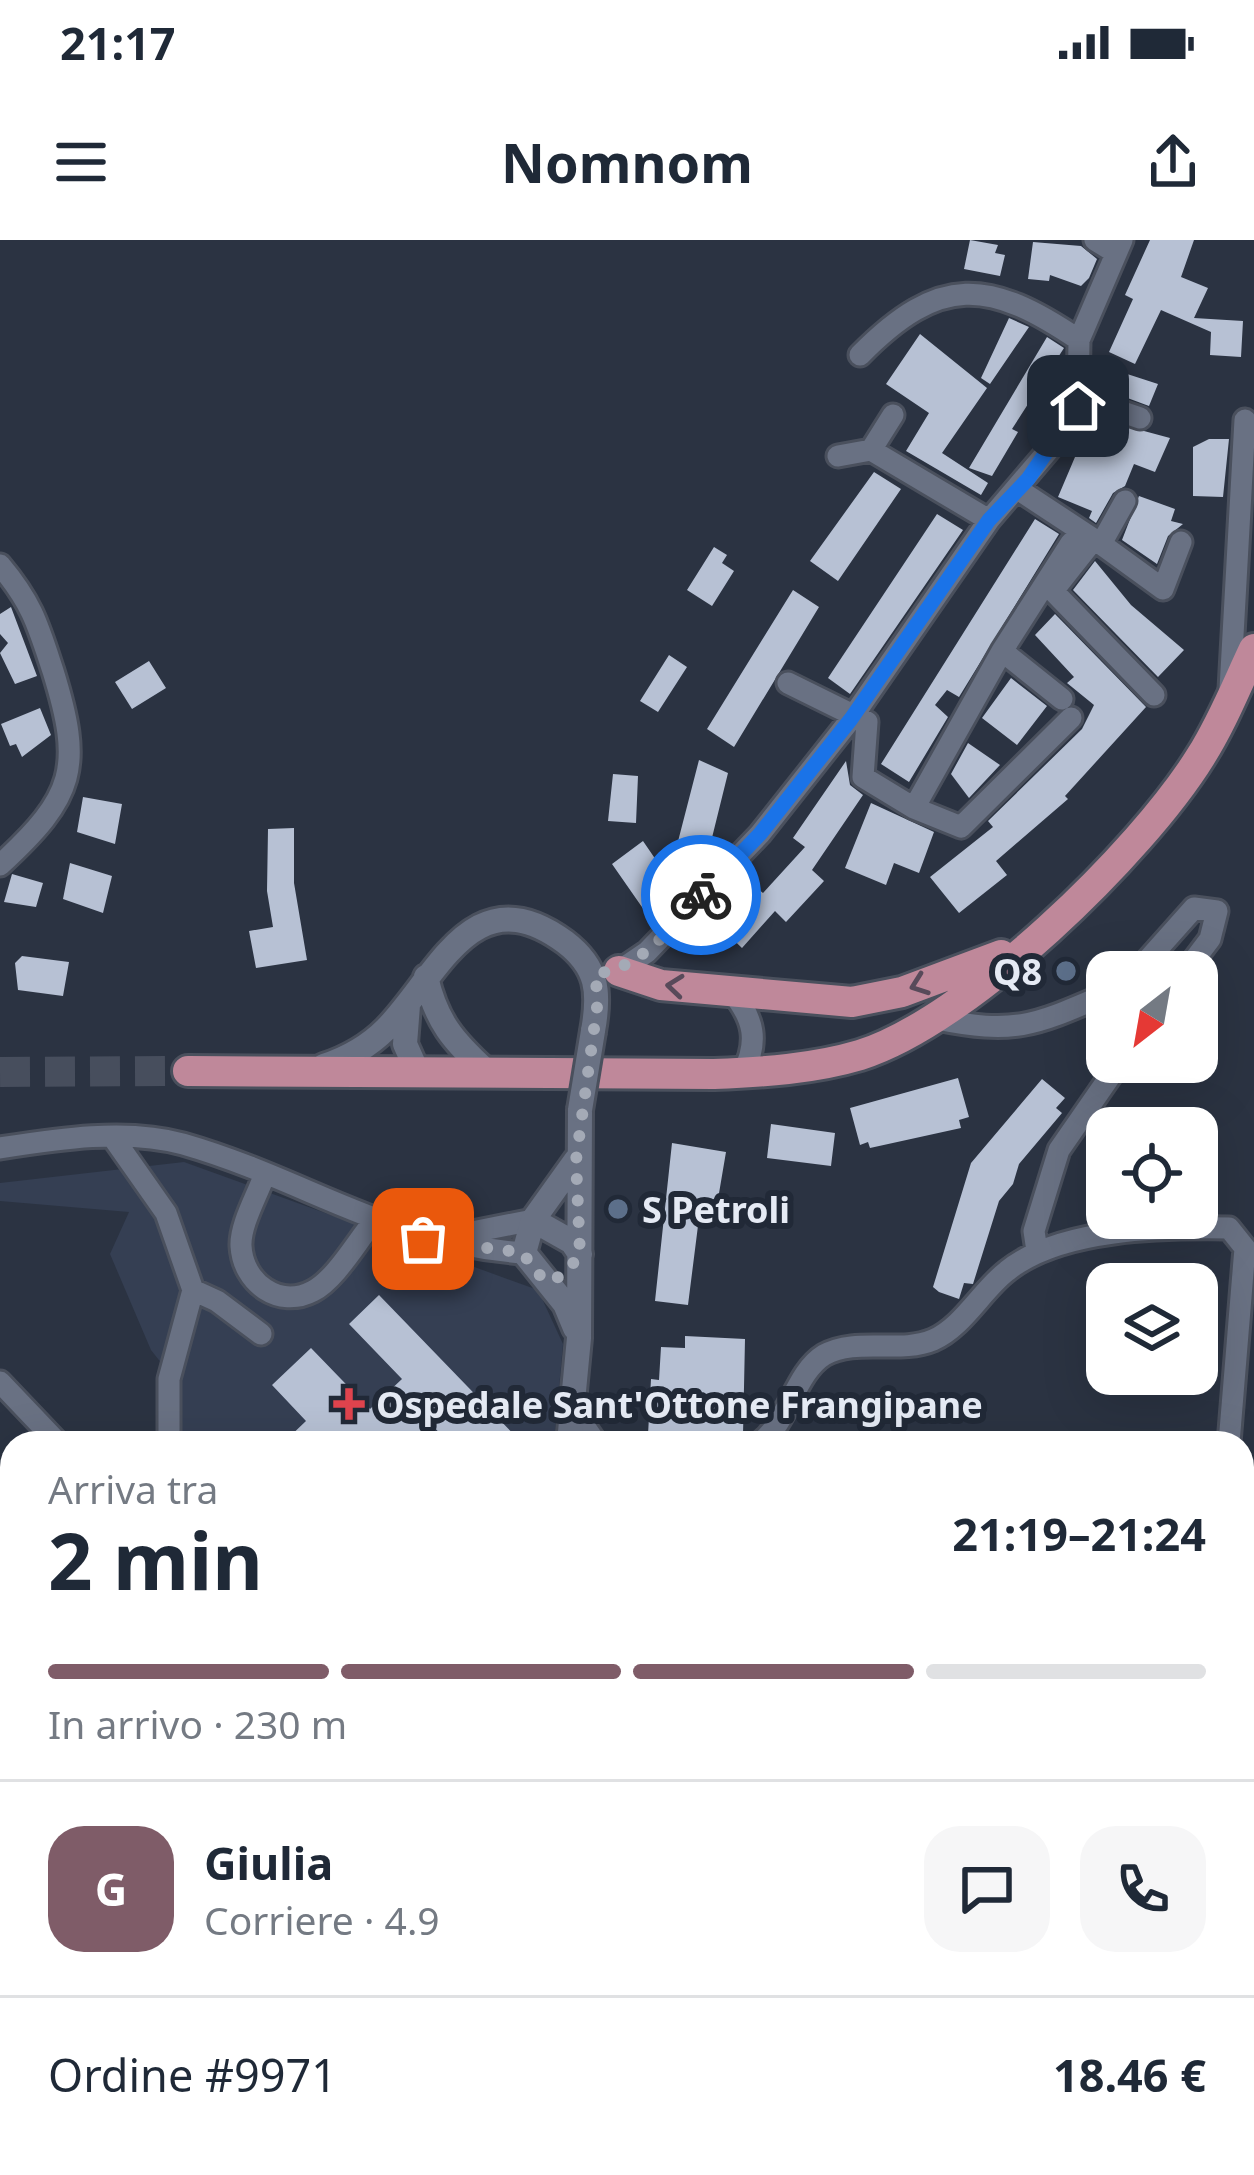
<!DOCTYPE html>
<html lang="it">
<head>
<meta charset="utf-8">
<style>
  body { margin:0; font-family:"Noto Sans",sans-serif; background:#f6f6f7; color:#1f2937; height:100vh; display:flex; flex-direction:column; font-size:45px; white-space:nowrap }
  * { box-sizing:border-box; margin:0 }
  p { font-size:39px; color:#747a83 }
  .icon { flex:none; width:66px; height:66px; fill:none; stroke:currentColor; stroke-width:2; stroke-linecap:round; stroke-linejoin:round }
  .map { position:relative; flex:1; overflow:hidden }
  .details { position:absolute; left:0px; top:1191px; width:1254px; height:744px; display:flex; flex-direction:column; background:#fff; border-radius:36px 36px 0 0; box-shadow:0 12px 48px #0002 }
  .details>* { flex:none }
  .needle { width:78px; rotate:211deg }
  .controls { position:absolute; left:1086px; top:711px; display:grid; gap:24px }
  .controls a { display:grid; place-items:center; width:132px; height:132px; border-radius:24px; background:#fff; box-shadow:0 12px 48px #0002; font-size:60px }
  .pin { position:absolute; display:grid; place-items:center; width:102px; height:102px; color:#fff; margin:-51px; border-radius:24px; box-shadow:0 6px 18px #0006 }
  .courier { position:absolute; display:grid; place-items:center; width:120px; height:120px; margin:-60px; border:9px solid #1a73e8; border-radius:50%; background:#fff; color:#222; box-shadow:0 3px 15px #0007 }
  .summary em { font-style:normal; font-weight:700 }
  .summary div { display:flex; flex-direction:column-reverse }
  .summary { display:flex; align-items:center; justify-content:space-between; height:204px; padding:0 48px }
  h1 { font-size:78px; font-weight:700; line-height:90px }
  .bar { display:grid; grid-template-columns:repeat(4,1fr); gap:18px 12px; align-content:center; height:144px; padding:0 48px }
  .bar i { height:15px; border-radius:9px; background:#e0e1e3 }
  .bar .active { background:#7f5c68 }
  .bar p { grid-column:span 4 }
  .line { display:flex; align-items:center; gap:30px; padding:0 48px; border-top:3px solid #e0e1e3 }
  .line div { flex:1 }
  .round { display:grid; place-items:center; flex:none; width:126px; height:126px; border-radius:36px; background:#f6f6f7 }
  .status { display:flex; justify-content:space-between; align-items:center; height:84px; padding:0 60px; background:#fff; direction:ltr }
  .status svg { height:33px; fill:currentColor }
  header { display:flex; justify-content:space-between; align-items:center; height:156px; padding:0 48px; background:#fff; font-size:54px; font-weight:700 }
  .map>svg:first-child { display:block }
  .built { fill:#353f53 }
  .building { fill:#b7c1d4 }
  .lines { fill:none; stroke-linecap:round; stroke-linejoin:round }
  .primary-tunnel { stroke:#474e5d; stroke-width:30; stroke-dasharray:30 15; stroke-linecap:butt }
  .minor-casing { stroke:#4a505d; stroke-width:27 }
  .tertiary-casing { stroke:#4a505d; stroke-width:30 }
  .primary-casing { stroke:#4a505d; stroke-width:36 }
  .minor { stroke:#697183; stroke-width:21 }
  .tertiary { stroke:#697183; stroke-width:24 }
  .primary { stroke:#bf889a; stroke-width:30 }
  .tertiary-bridge-casing { stroke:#4a505d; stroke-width:30; stroke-linecap:butt }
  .tertiary-bridge { stroke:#697183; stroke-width:24 }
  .oneway { stroke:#584a5a }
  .done { stroke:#a4aab6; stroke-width:12; stroke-dasharray:0 21.6 }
  .route { stroke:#1a73e8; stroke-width:15 }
  .service-dot { fill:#5c6f8a; stroke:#212937; stroke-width:4.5 }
  .health-dot { fill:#e0444e; stroke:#212937; stroke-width:4.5 }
  .labels { text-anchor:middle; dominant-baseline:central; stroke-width:12; stroke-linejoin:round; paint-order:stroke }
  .poi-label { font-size:36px; font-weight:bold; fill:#e5eaf4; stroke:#212937; text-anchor:start }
</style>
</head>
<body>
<div class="status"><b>21:17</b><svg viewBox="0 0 49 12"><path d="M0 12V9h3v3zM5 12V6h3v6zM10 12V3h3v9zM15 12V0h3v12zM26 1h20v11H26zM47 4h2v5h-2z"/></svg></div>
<header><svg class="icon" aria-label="menu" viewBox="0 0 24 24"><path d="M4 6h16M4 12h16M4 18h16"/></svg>Nomnom<svg class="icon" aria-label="share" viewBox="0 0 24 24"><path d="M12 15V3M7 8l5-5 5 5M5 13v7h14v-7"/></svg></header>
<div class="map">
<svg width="1254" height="1935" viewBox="0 0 1254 1935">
  <rect width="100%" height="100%" fill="#2b3342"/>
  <path class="built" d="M184 922 538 1050 563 1104 554 1203H168L166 1129 151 1110 110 1014 129 972 0 961V943Z"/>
  <path class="building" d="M970 0 998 5 995 13 1005 15 1000 36 964 29Z
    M1150 0H1194L1181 37 1208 48 1194 78 1243 81 1241 117 1210 115 1211 92 1161 70 1135 124 1109 112 1133 59 1125 55Z
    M1033 2 1081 6 1097 19 1089 38 1081 46 1050 35 1049 41 1028 39Z
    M1009 78 1029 87 990 144 981 138Z
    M920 94 987 148 942 213 988 243 981 255 906 211 929 173 886 144Z
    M1047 97 1064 108 1012 189 1018 192 992 236 969 228Z
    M1121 132 1158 144 1149 166 1114 153Z
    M1092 177 1170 198 1155 232 1134 224 1125 246 1113 253 1096 283 1089 278 1092 271 1058 257Z
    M1209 199H1229L1223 257 1193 256V207Z
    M874 232 901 249 838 341 810 321Z
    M1139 256 1175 269 1171 281 1183 284 1168 296 1157 324 1122 300Z
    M937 274 963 290 850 454 828 438Z
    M1035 279 1059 294 959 457 947 450 935 465 948 477 909 542 881 524Z
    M714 307 727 315 722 323 734 331 712 366 687 350Z
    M1095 321 1131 365 1184 410 1158 437 1073 350Z
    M793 350 819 367 734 507 707 489Z
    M11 367 37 436 15 444 0 413 8 403 0 394V374Z
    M1055 374 1146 467 1065 556 1068 559 996 621 1007 635 959 673 930 637 993 587 988 581 1082 489 1094 465 1067 443 1074 437 1035 395Z
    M669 415 687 427 658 472 640 461Z
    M149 421 166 448 132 469 115 442Z
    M1011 438 1047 466 1017 505 982 478Z
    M40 468 51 495 22 517 16 504 10 506 1 484Z
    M968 503 1000 525 969 558 951 534Z
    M699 520 728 533 705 626 675 613Z
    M846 521 850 545 863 555 812 630 824 641 786 682 775 671 742 708 717 684 752 644 763 653 805 607 793 598Z
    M613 534 638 536 636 583 608 581Z
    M83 557 122 564 115 604 77 592Z
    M871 563 934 592 919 633 894 623 886 645 845 628Z
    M294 588V643L307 720 256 728 249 691 273 687 267 651 268 589Z
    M643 601 680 655 651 680 612 624Z
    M70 623 112 636 103 673 63 659Z
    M12 634 43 643 36 667 4 662Z
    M22 716 69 722 63 756 18 750 15 723Z
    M958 838 969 877 959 880 961 888 870 908 868 902 860 905 850 868Z
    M1042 839 1065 858 1056 868 1062 873 1019 924 1013 944 999 961 973 1044 964 1043 959 1059 939 1052 933 1047 971 923Z
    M771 884 835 893 831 926 767 918Z
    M672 903 726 912 717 965 701 962 688 1065 655 1061Z
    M379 1055 522 1203H449L432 1185 414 1203H283L306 1181 272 1145 311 1108 370 1169 402 1139 349 1084Z
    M685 1096 745 1099 743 1195 693 1192V1203H658L659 1195H648L651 1139 659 1140 661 1107 685 1108Z"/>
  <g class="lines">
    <path class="primary-tunnel" d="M0 832 188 831"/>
    <g class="minor-casing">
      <path id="minor" d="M1095 0 1116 13
        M860 115C940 34 989 39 1079 100
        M1079 157 1140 178
        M871 210 893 175
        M838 216 871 210 989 280
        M1019 250 1101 304
        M1125 261 1101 304 1163 349 1181 302
        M1094 299 1053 351 1154 455
        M0 325C32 363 38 385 53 431 83 528 75 556 0 625
        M1002 411 1062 459
        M788 443 867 482 863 537 914 568 961 587 1071 478
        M1230 449 1245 180
        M914 568 1002 411 1071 303
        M619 731 647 712 760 594 851 479 989 280 1059 198 1078 166 1079 100 1122 0
        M1137 732 1194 668 1217 671 1210 699 1185 732
        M732 752C754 779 759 801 743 833
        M937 779C1016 795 1035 785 1107 754
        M114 899 166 973 193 1050 169 1139V1203
        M0 908C57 899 127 888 183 904 308 940 386 1003 524 1013
        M264 936C257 956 240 985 241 1006 243 1043 279 1069 313 1051 336 1039 357 1001 374 981
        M447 997 533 980
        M1037 1011 1034 991 1059 910 1120 822
        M193 1050 217 1061 261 1094
        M0 1142 58 1203
        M573 1170 596 1203
        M760 1203C789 1181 795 1133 824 1115 856 1097 900 1114 933 1100 963 1087 982 1050 1007 1031 1060 988 1163 987 1229 988L1245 1008 1229 1203
        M0 1269 12 1276
        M1242 1280 1254 1283
        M1242 1834 1254 1831
        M177 1923 179 1935
        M387 1935 405 1923
        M754 1935 766 1923
        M875 1935 919 1923"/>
    </g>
    <g class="tertiary-casing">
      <path id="tertiary" d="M426 737C436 781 453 801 486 831
        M408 765 405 804 417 831
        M324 826C348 818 368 807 386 789 438 736 473 634 565 702 598 727 600 752 593 791
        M533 980 572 1002 580 1014
        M575 1088 565 1064 524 1013 533 980 576 920
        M569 1203 579 1098 580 870
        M102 1935 114 1923"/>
    </g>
    <g class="primary-casing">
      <path id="primary" d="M619 731 661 745 852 762 902 752 1001 715
        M188 831 714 834C763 832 813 829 860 815 968 781 1141 613 1201 516 1222 483 1237 445 1254 409"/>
    </g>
    <use href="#minor" class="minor"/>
    <use href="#tertiary" class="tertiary"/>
    <use href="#primary" class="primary"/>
    <g class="tertiary-bridge-casing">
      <path id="tertiary-bridge" d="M580 870 593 791"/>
    </g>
    <use href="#tertiary-bridge" class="tertiary-bridge"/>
  </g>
  <defs><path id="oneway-chevron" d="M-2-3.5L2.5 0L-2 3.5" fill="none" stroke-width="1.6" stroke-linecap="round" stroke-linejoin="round" transform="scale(3)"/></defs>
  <g class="oneway">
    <use href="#oneway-chevron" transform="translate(919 745) rotate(160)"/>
    <use href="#oneway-chevron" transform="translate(675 746) rotate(-174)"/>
  </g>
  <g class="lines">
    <path class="done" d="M423 999 524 1013 532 1029 549 1042 566 1033 580 1014 576 920 598 760 595 734C642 728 669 689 701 655"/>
    <path class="route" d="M701 655 760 594 851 479 989 280 1028 239 1078 166"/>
  </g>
  <g class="service-dot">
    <circle cx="1066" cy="731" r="12"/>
    <circle cx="618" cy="969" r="12"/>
  </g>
  <path class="health-dot" d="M343 1146h12v12h12v12h-12v12h-12v-12h-12v-12h12z"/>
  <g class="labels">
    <g class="poi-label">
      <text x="1042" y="731" text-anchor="end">Q8</text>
      <text x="642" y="969">S Petroli</text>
      <text x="376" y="1164">Ospedale Sant'Ottone Frangipane</text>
    </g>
  </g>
</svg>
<div class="controls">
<a><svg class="needle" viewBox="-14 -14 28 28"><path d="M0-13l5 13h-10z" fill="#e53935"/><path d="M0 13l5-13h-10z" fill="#747a83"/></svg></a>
<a><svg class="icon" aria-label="locate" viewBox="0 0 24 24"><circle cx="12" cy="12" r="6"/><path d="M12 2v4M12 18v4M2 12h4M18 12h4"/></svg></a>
<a><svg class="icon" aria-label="layers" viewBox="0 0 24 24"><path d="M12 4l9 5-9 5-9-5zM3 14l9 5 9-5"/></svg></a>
</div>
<div class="pin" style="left:423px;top:999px;background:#ea580c"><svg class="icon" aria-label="bag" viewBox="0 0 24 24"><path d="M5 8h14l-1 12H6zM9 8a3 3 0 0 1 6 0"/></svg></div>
<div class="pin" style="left:1078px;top:166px;background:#1f2937"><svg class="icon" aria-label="home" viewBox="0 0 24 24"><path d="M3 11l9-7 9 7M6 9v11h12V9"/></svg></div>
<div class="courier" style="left:701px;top:655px"><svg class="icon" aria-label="bike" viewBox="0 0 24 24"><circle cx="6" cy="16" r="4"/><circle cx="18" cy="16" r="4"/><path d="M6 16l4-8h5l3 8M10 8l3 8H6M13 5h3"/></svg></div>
<section class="details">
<div class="summary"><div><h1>2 min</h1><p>Arriva tra</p></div><em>21:19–21:24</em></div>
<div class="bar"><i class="active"></i><i class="active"></i><i class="active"></i><i></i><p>In arrivo · 230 m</p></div>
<div class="line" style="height:216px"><b class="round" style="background:#7f5c68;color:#fff">G</b><div><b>Giulia</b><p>Corriere · 4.9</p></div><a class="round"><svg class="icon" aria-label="chat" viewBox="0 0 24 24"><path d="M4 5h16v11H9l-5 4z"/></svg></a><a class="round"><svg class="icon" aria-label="phone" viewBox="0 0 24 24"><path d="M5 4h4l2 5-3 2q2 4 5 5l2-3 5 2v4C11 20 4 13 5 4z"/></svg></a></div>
<div class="line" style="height:156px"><div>Ordine #9971</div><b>18.46 €</b></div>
</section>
</div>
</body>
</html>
